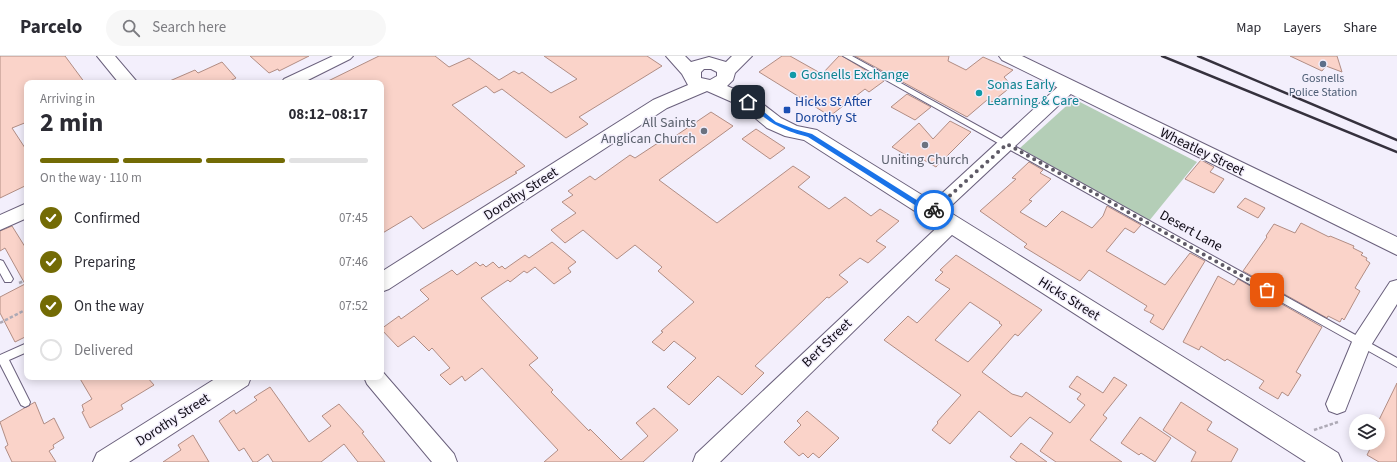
<!DOCTYPE html>
<html lang="en">
<head>
<meta charset="utf-8">
<style>
  body { margin:0; font-family:"Source Sans 3",sans-serif; background:#f7f7f7; color:#2b2b33; height:100vh; display:flex; flex-direction:column; font-size:15px; white-space:nowrap }
  * { box-sizing:border-box; margin:0 }
  p { font-size:13px; color:#7c7c81 }
  .icon { flex:none; width:22px; height:22px; fill:none; stroke:currentColor; stroke-width:2; stroke-linecap:round; stroke-linejoin:round }
  .map { position:relative; flex:1; overflow:hidden }
  .details { position:absolute; left:24px; top:24px; width:360px; height:300px; display:flex; flex-direction:column; background:#fff; border-radius:8px; box-shadow:0 2px 10px #0003 }
  .details>* { flex:none }
  .tools { position:absolute; left:1349px; top:358px; display:grid; gap:8px }
  .tools a { display:grid; place-items:center; width:36px; height:36px; border-radius:50%; background:#fff; box-shadow:0 2px 10px #0003; font-size:20px }
  .pin { position:absolute; display:grid; place-items:center; width:34px; height:34px; color:#fff; margin:-17px; border-radius:8px; box-shadow:0 2px 6px #0006 }
  .courier { position:absolute; display:grid; place-items:center; width:40px; height:40px; margin:-20px; border:3px solid #1a73e8; border-radius:50%; background:#fff; color:#222; box-shadow:0 1px 5px #0007 }
  .head em { font-style:normal; font-weight:700 }
  .head div { display:flex; flex-direction:column-reverse }
  .head { display:flex; align-items:center; justify-content:space-between; height:68px; padding:0 16px }
  h1 { font-size:26px; font-weight:700; line-height:30px }
  .bar { display:grid; grid-template-columns:repeat(4,1fr); gap:6px 4px; align-content:center; height:48px; padding:0 16px }
  .bar i { height:5px; border-radius:3px; background:#e1e1e2 }
  .bar .selected { background:#736b05 }
  .bar p { grid-column:span 4 }
  ol { padding:0 16px; list-style:none }
  li { display:flex; align-items:center; gap:12px; height:44px }
  li p { margin-inline-start:auto }
  li .icon { padding:4px; border-radius:50%; background:#736b05; color:#fff; stroke-width:4 }
  li:last-child { color:#7c7c81 }
  li i { width:22px; height:22px; border:2px solid #e1e1e2; border-radius:50% }
  header { display:flex; align-items:center; gap:24px; box-sizing:border-box; height:56px; padding:0 20px; background:#fff; border-bottom:1px solid #e1e1e2 }
  header strong { font-size:19px }
  nav { display:flex; gap:22px; margin-inline-start:auto; font-size:14px }
  .search { width:280px; height:36px; background:#f7f7f7; display:flex; align-items:center; gap:10px; box-sizing:border-box; padding:0 14px; border-radius:22px; color:#7c7c81; font-size:15px }
  .map>svg:first-child { display:block }
  .green { fill:#b4ceb7 }
  .building { fill:#fad3c9; stroke:#b18d84; fill-rule:evenodd }
  .lines { fill:none; stroke-linecap:round; stroke-linejoin:round }
  .lane-casing { stroke:#6a607c; stroke-width:2 }
  .street-casing { stroke:#6a607c; stroke-width:2 }
  .secondary-casing { stroke:#6a607c; stroke-width:2 }
  .path { stroke:#aeaab6; stroke-width:2.5; stroke-dasharray:3.5 2; stroke-linecap:butt }
  .lane { fill:#fff; fill-rule:evenodd }
  .street { fill:#fff; fill-rule:evenodd }
  .secondary { fill:#fff; fill-rule:evenodd }
  .rail { stroke:#35313d; stroke-width:2.5 }
  .route { fill:#1a73e8 }
  .done { stroke:#5e5a66; stroke-width:4; stroke-dasharray:0 7.2 }
  .service-dot { fill:#5c6f8a; stroke:#f3effc; stroke-width:1.5 }
  .culture-dot { fill:#0f9aa8; stroke:#f3effc; stroke-width:1.5 }
  .transit-dot { fill:#1a4fb4; stroke:#f3effc; stroke-width:1.5 }
  .worship-dot { fill:#6b7280; stroke:#f3effc; stroke-width:1.5 }
  .labels { text-anchor:middle; dominant-baseline:central; stroke-width:3; stroke-linejoin:round; paint-order:stroke }
  .far-service-label { font-size:12px; fill:#4e5e75; stroke:#f3effc }
  .culture-label { font-size:14px; fill:#0d838f; stroke:#f3effc; text-anchor:start }
  .transit-label { font-size:14px; fill:#164399; stroke:#f3effc; text-anchor:start }
  .worship-label { font-size:14px; fill:#5b616d; stroke:#f3effc; text-anchor:end }
  .street-label { font-size:14px; fill:#0e0a15; stroke:#f3effc }
</style>
</head>
<body>
<header>
<strong>Parcelo</strong>
<div class="search"><svg class="icon" aria-label="search" viewBox="0 0 24 24"><circle cx="10" cy="10" r="6"/><path d="M15 15l6 6"/></svg>Search here</div>
<nav><a>Map</a><a>Layers</a><a>Share</a></nav>
</header>
<div class="map">
<svg width="1397" height="406" viewBox="0 0 1397 406">
  <rect width="100%" height="100%" fill="#f3effc"/>
  <path class="green" d="M1074 43 1197 106 1149 165 1020 92Z"/>
  <path class="building" d="M0 0H65L85 27H27V66L12 72 27 95V129L0 142Z
    M250 0H309L279 15 278 13 269 17Z
    M379 0H435L449 11 469 2 499 24 514 15 519 18 522 16 551 37 577 23 544 0H647L662 10 579 61 588 68 566 82 502 33 494 37 486 30 452 49 525 110 515 116 517 117 423 173 411 160 381 178V27H324Z
    M782 0H790L822 18 839 0H842L884 25 869 36 865 33 830 60 759 16Z
    M855 0H949L948 5 966 14 983 1 1013 14 1004 21 1012 30 992 46 987 44 967 61Z
    M1290 0H1337L1342 16 1326 10 1322 15Z
    M222 6 236 22 226 27H165L195 14 198 17Z
    M907 38 931 51 915 64 891 51Z
    M711 56 733 70 659 124 717 167 793 110 810 121 798 131 829 153 845 141 871 160 880 153 899 165 876 185 886 191 868 207 860 202 839 219 848 226 829 242 827 241 755 310 764 317 742 339 718 320 689 349 667 331 696 302 674 285 664 295 652 286 663 276 661 275 694 246 658 215 662 211 635 189 617 203 583 174 565 187 551 174 576 157 562 146 573 139 568 135 590 120 595 124 630 99 635 102 664 83 668 85Z
    M950 65 971 76 936 111 922 103 918 106 892 91 919 67 933 83Z
    M756 73 785 92 770 103 742 83Z
    M1201 104 1214 111 1210 116 1224 123 1214 137 1185 123Z
    M1029 106 1043 114 1040 117 1051 123 1029 144 1032 145 1020 156 1046 171 1062 155 1092 172 1103 160 1107 150 1141 169 1134 177 1125 172 1106 195 1165 229 1190 197 1205 205 1163 274 1150 266 1154 259 1144 254 1147 250 1089 214 1080 225 1024 191 1027 188 980 155 1016 123 1012 122Z
    M1245 142 1265 152 1258 162 1237 151Z
    M1301 167 1329 181 1330 180 1354 190 1353 192 1363 197 1361 199 1367 202 1366 204 1370 207 1355 232 1360 235 1344 264 1342 262 1340 266 1328 260 1327 262 1243 215 1267 181 1266 180 1274 168 1295 177Z
    M12 170 27 194V280L15 286 0 257V241L25 228 5 192 0 195V175Z
    M552 186 576 206 568 212 571 216 554 228 535 211 527 217 524 215 510 226 508 224 481 242 538 302 529 309 553 334 551 336 589 375 590 373 621 404 648 380 636 367 654 352 678 374 643 406H544L558 394 482 312 465 325 462 320 450 329 440 319 450 312 432 292 429 295 414 280 398 291 381 273 399 260 401 263 429 243 420 234 452 214 457 219 476 206 480 210 483 208 486 211 493 206 499 212 502 210 505 213 525 199 529 202Z
    M956 199 1042 254 1018 280 1015 278 982 316 1012 338 1022 341 1026 336 1070 367 1085 349 1077 343 1081 338 1069 331 1077 320 1103 337 1114 321 1127 329 1103 359 1107 362 1090 384 1122 406H1056L1040 395 1053 377 1030 361 1011 381 979 355 950 388 932 374 938 367 937 366 961 339 884 284 908 260 917 267 950 233 935 224 943 216 940 214ZM970 246 1000 266 999 267 1002 269 968 306 935 284Z
    M1218 220 1234 229 1238 223 1322 271 1296 316 1301 319 1288 340 1282 336 1278 343 1259 332 1264 325 1227 303 1225 305 1201 290 1199 294 1183 286Z
    M79 321H147L154 329 121 349 123 353 90 372 82 356 84 355 82 349 92 343Z
    M1397 327V406H1379L1367 399 1373 387H1378V366Z
    M270 331 309 386 331 370 322 360 339 348 364 376 362 377 385 406H358L344 388 321 406H273L268 398 257 406H253L244 392 239 395 219 365 234 354 236 358 257 344 254 341Z
    M35 346 44 368 54 362 64 382 53 389 54 392 49 395 56 406H12L5 391 8 389 0 366Z
    M1181 346 1212 366 1207 374 1238 393 1231 406H1191L1196 396 1163 374Z
    M807 355 839 382 819 402 813 397 808 402 803 397 799 400 784 386 801 369 797 365Z
    M1140 361 1171 382 1155 406 1141 397 1139 399 1121 387Z
    M193 379 209 406H163L181 394 178 389Z
    M1021 387 1047 406H1017L1010 401Z"/>
  <g class="lines">
    <g class="lane-casing">
      <path id="lane" d="M843 0H852L1397 302V311Z
        M0 204 3 205 13 223 11 226H5L0 217Z
        M27 287V296L9 304 30 346 29 349 25 351 21 349 0 308V299Z"/>
    </g>
    <g class="street-casing">
      <path id="street" d="M333 0H353L350 3 302 27H281L284 23Z
        M1068 26 1074 27 1076 31 1074 35 938 162 932 164 926 162 923 157 926 152 1062 27Z
        M27 147V162L0 174V159Z
        M951 162 957 164 960 169 957 174 720 406H693L696 398 945 164Z
        M1397 224V248L1370 291 1345 355 1337 358 1329 355 1326 348 1354 281 1390 226Z
        M381 314 454 398 457 406H432L367 328 364 321H381Z"/>
    </g>
    <g class="secondary-casing">
      <path id="secondary" d="M97 0H115L138 27H119Z
        M666 0H685L691 6 709 1 726 6 732 0H752L735 17 733 24 727 30 755 42 781 62 797 70 817 74 1338 397 1342 406H1306L804 84 785 80 767 72 741 50 707 35 667 52 389 233 381 236V216L653 44 688 29 682 18ZM704 13H711L717 16V20L710 24 701 22V16Z
        M999 0H1022L1397 181V199L1002 4Z
        M218 321H251L248 329 129 406H93L97 397Z"/>
    </g>
    <path class="path" d="M19 227 27 224
      M0 267 27 253
      M1314 374 1338 366"/>
    <use href="#lane" class="lane"/>
    <use href="#street" class="street"/>
    <use href="#secondary" class="secondary"/>
    <path class="rail" d="M1162 0 1397 96
      M1198 0 1397 84"/>
  </g>
  <path class="route" d="M746 44H750L776 66 794 73 812 78 931 153H936V156L929 158 808 81C778 73 769 66 746 47Z"/>
  <g class="lines">
    <path class="done" d="M934 154 1007 88 1267 234"/>
  </g>
  <circle class="service-dot" cx="1323" cy="8" r="4"/>
  <g class="culture-dot">
    <circle cx="793" cy="19" r="4"/>
    <circle cx="979" cy="37" r="4"/>
  </g>
  <rect class="transit-dot" x="783" y="50" width="8" height="8" rx="2"/>
  <g class="worship-dot">
    <circle cx="704" cy="75" r="4"/>
    <circle cx="925" cy="89" r="4"/>
  </g>
  <g class="labels">
    <g class="far-service-label">
      <text x="1323" y="22">Gosnells<tspan x="1323" dy="14">Police Station</tspan></text>
    </g>
    <g class="culture-label">
      <text x="801" y="19">Gosnells Exchange</text>
      <text x="987" y="29">Sonas Early<tspan x="987" dy="16">Learning &amp; Care</tspan></text>
    </g>
    <g class="transit-label">
      <text x="795" y="46">Hicks St After<tspan x="795" dy="16">Dorothy St</tspan></text>
    </g>
    <g class="worship-label">
      <text x="696" y="67">All Saints<tspan x="696" dy="16">Anglican Church</tspan></text>
      <text x="925" y="104" text-anchor="middle">Uniting Church</text>
    </g>
    <g class="street-label">
      <text transform="translate(1202 96) rotate(26)">Wheatley Street</text>
      <text transform="translate(521 138) rotate(-33)">Dorothy Street</text>
      <text transform="translate(1191 175) rotate(29)">Desert Lane</text>
      <text transform="translate(1069 243) rotate(32)">Hicks Street</text>
      <text transform="translate(827 287) rotate(-44)">Bert Street</text>
      <text transform="translate(173 364) rotate(-33)">Dorothy Street</text>
    </g>
  </g>
</svg>
<div class="tools">
<a><svg class="icon" aria-label="layers" viewBox="0 0 24 24"><path d="M12 4l9 5-9 5-9-5zM3 14l9 5 9-5"/></svg></a>
</div>
<div class="pin" style="left:1267px;top:234px;background:#ea580c"><svg class="icon" aria-label="bag" viewBox="0 0 24 24"><path d="M5 8h14l-1 12H6zM9 8a3 3 0 0 1 6 0"/></svg></div>
<div class="pin" style="left:748px;top:46px;background:#1f2937"><svg class="icon" aria-label="home" viewBox="0 0 24 24"><path d="M3 11l9-7 9 7M6 9v11h12V9"/></svg></div>
<div class="courier" style="left:934px;top:154px"><svg class="icon" aria-label="bike" viewBox="0 0 24 24"><circle cx="6" cy="16" r="4"/><circle cx="18" cy="16" r="4"/><path d="M6 16l4-8h5l3 8M10 8l3 8H6M13 5h3"/></svg></div>
<section class="details">
<div class="head"><div><h1>2 min</h1><p>Arriving in</p></div><em>08:12–08:17</em></div>
<div class="bar"><i class="selected"></i><i class="selected"></i><i class="selected"></i><i></i><p>On the way · 110 m</p></div>
<ol>
<li><svg class="icon" aria-label="check" viewBox="0 0 24 24"><path d="M5 12l5 5 9-10"/></svg>Confirmed<p>07:45</p></li>
<li><svg class="icon" aria-label="check" viewBox="0 0 24 24"><path d="M5 12l5 5 9-10"/></svg>Preparing<p>07:46</p></li>
<li><svg class="icon" aria-label="check" viewBox="0 0 24 24"><path d="M5 12l5 5 9-10"/></svg>On the way<p>07:52</p></li>
<li><i></i>Delivered</li>
</ol>
</section>
</div>
</body>
</html>
